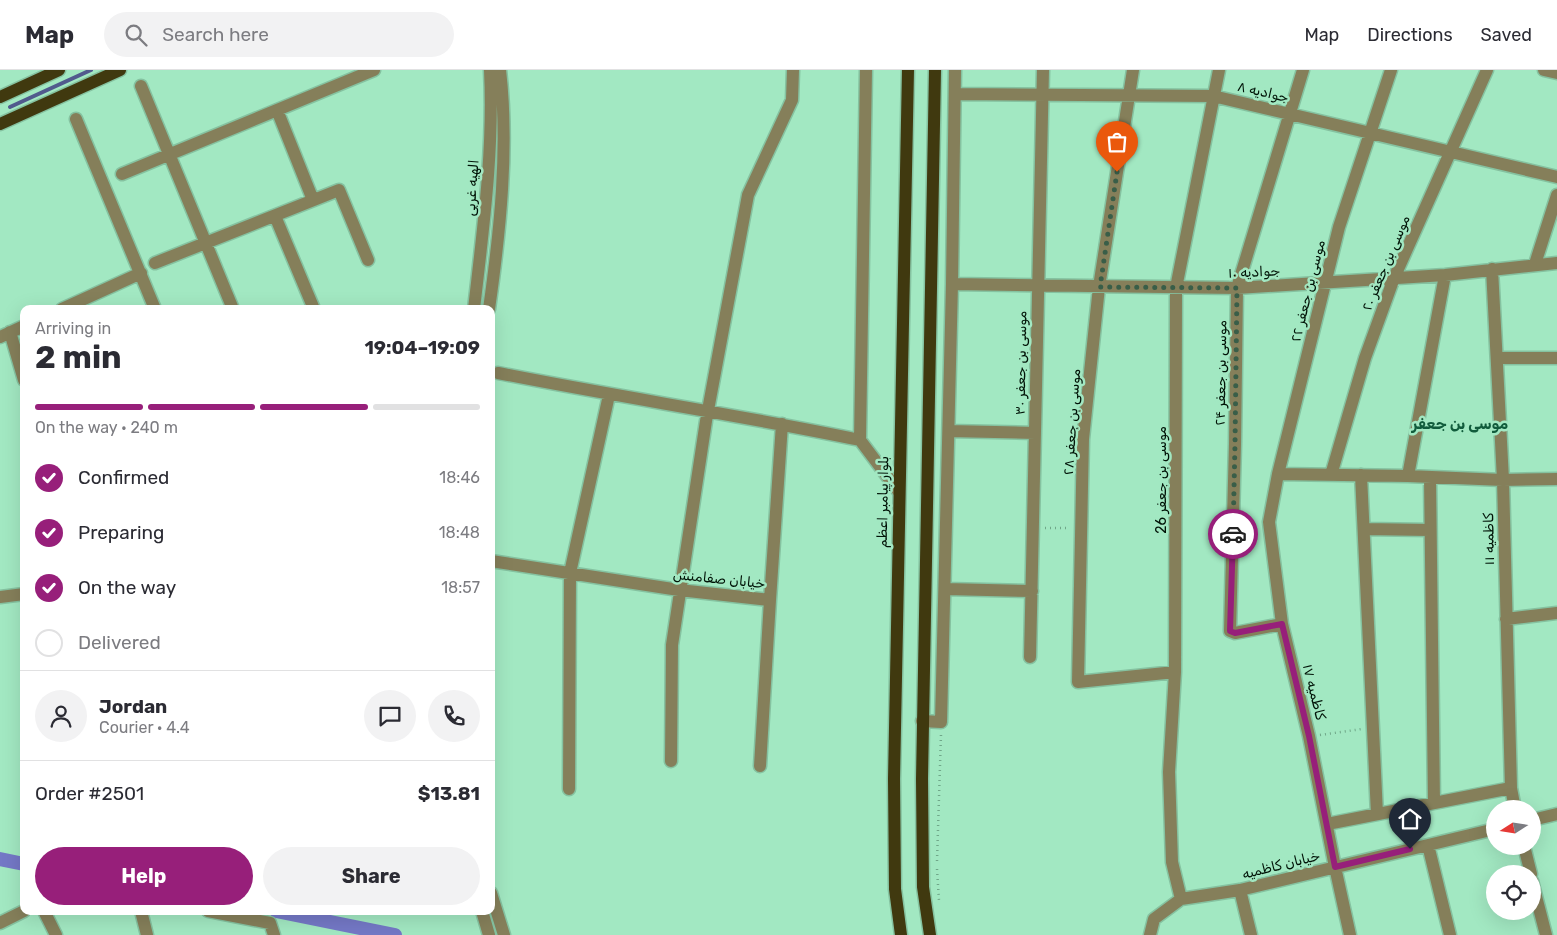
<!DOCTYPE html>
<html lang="en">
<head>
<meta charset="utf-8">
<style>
  body { margin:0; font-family:Rubik,"Noto Naskh Arabic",sans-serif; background:#f2f2f3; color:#2b2b33; height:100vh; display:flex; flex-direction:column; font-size:19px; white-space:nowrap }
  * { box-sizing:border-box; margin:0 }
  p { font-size:16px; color:#7c7c81 }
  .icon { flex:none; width:28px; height:28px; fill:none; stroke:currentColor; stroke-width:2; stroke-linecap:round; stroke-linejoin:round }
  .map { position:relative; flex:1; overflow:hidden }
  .side { position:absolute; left:20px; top:235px; width:475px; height:610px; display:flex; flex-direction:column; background:#fff; border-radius:10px; box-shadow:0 5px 20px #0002 }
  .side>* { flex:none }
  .needle { width:32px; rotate:258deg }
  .tools { position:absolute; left:1486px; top:730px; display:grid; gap:10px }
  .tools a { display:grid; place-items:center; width:55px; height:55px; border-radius:50%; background:#fff; box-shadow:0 5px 20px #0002; font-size:25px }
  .pin { position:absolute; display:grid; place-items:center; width:42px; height:42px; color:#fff; margin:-51px -21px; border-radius:50% 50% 50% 0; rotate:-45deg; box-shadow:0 0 5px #0007 }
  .pin .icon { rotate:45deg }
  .courier { position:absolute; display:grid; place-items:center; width:50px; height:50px; margin:-25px; border:4px solid #971f7a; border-radius:50%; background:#fff; color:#222; box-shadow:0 1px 6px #0007 }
  .head em { font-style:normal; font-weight:700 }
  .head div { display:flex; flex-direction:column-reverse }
  .head { display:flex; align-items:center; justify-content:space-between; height:85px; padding:0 15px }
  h1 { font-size:32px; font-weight:700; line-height:38px }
  .bar { display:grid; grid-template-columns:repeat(4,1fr); gap:8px 5px; align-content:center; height:60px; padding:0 15px }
  .bar i { height:6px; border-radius:4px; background:#e1e1e2 }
  .bar .on { background:#971f7a }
  .bar p { grid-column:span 4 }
  .line { display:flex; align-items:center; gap:12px; padding:0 15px; border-top:1px solid #e1e1e2 }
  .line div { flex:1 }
  .round { display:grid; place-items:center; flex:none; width:52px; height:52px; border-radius:26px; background:#f2f2f3 }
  ol { padding:0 15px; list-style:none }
  li { display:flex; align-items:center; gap:15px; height:55px }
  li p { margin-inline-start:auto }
  li .icon { padding:5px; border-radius:50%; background:#971f7a; color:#fff; stroke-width:4 }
  li:last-child { color:#7c7c81 }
  li i { width:28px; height:28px; border:2px solid #e1e1e2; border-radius:50% }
  .cta { display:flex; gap:10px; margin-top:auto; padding:10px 15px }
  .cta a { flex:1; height:58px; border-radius:30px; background:#971f7a; color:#fff; font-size:20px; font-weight:700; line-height:58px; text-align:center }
  .cta a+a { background:#f2f2f3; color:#2b2b33 }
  header { display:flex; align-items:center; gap:30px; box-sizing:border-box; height:70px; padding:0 25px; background:#fff; border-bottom:1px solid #e1e1e2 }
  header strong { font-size:24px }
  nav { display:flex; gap:28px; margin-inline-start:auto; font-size:18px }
  .search { width:350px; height:45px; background:#f2f2f3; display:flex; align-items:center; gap:12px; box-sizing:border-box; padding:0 18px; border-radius:28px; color:#7c7c81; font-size:19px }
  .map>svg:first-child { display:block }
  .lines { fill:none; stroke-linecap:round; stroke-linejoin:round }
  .stream { stroke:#515a8d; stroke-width:4 }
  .canal { stroke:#7478c6; stroke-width:14 }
  .minor-casing { stroke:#85c2a0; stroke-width:15 }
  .major-casing { stroke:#85c2a0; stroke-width:15 }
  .path { stroke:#70a789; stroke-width:2.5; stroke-dasharray:1 4; stroke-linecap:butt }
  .minor { stroke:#857f5a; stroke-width:12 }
  .major { stroke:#40390f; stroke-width:12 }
  .done { stroke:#395e48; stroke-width:5; stroke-dasharray:0 9 }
  .route { stroke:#971f7a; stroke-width:6 }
  .labels { text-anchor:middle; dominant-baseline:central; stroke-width:5; stroke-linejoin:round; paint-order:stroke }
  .street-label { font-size:14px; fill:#001307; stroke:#a2e8c2 }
  .neighbourhood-label { font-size:15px; font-weight:bold; fill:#115c3c; stroke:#a2e8c2 }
</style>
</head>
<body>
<header>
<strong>Map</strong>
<div class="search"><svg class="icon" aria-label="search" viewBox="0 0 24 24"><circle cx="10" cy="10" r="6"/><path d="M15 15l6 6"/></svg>Search here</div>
<nav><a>Map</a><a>Directions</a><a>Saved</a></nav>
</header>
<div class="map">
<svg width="1557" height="865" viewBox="0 0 1557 865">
  <rect width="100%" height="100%" fill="#a2e8c2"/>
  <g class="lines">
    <path class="stream" d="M10 37 91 0"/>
    <path class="canal" d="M0 789 24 794
      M276 841 395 865"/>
    <g class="minor-casing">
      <path id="minor" d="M1133 0 1099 217 1083 369 1078 612 1175 602
        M1544 0 1557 3
        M141 16 233 239
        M955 24 1213 26 1557 107
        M277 40 313 130
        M76 49 155 239
        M122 104 374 0
        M275 146 314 239
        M155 193 339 120 368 190
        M1535 194 1557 125
        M1492 199 1503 410 1511 718 1515 739
        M952 214 1237 218 1445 205 1557 193
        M62 239 141 203
        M474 239C483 159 494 80 490 0
        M489 239C500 162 509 77 500 0
        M10 262 24 310
        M0 267 24 256
        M1497 288H1557
        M498 303C618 327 740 345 860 370L899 422
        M949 361 1035 363
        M860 370 866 0
        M1278 404 1408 406 1503 410 1557 409
        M1331 405 1365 288 1394 208 1487 0
        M1361 405 1377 744
        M1408 406 1445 205
        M1430 407 1434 733
        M1364 459 1430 460
        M491 491 679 520 770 530 782 354
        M946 519 1032 521
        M0 527 24 524
        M1506 549 1557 543
        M1282 554 1235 563 1230 561 1235 374 1237 218 1303 0
        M1030 587 1043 0
        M922 651 941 652 952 214 955 0
        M671 691 672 575 706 351 748 125 792 30 793 0
        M760 696 770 530
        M569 719 570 503 609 325
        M1532 750 1557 744
        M1327 754 1511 718
        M1428 775 1450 865
        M1524 776 1531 804
        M1532 811 1546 865
        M1240 820 1251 865
        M491 823 504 865
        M1181 829 1172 792 1169 702 1175 602 1176 218 1219 0
        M44 841 56 865
        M141 841 147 865
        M208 841 270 853 274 865
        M482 841 489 865
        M0 853 24 841
        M1150 865 1154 849 1181 829 1240 820 1495 759
        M1350 865 1335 797 1309 666 1282 554 1269 452 1278 404 1339 157 1391 0"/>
    </g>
    <g class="major-casing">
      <path id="major" d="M0 27 59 0
        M0 54 120 0
        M901 865 895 819 894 709 908 0
        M930 865 923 817 922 709 935 0"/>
    </g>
    <path class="path" d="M1045 458H1070
      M1320 665 1362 659
      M937 791 941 664
      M937 799 939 831"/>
    <use href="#minor" class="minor"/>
    <use href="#major" class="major"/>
  </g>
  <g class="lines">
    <path class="done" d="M1117 102 1100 217 1237 218 1235 374 1233 464"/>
    <path class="route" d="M1233 464 1230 561 1235 563 1282 554 1309 666 1335 797 1410 779"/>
  </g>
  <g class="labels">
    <g class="street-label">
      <text transform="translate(1263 22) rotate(13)">جوادیه ۸</text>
      <text transform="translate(472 118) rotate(-86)">الهیه غربی</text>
      <text transform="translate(1386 193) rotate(-67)">موسی بن جعفر ۲۰</text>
      <text transform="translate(1254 202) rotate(-3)">جوادیه ۱۰</text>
      <text transform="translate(1308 221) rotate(-76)">موسی بن جعفر ۲۲</text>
      <text transform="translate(1021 293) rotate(-89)">موسی بن جعفر ۳۰</text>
      <text transform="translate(1221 303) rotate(-89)">موسی بن جعفر ۲۴</text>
      <text transform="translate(1072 352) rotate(-86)">موسی بن جعفر ۲۸</text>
      <text transform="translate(1161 410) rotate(-90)">موسی بن جعفر 26</text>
      <text transform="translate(883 432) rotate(-89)">بلوار پیامبر اعظم</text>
      <text transform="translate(1489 469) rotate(-91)">کاظمیه ۱۱</text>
      <text transform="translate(719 509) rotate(6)">خیابان صفامنش</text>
      <text transform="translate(1314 622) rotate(76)">کاظمیه ۱۷</text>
      <text transform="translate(1281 795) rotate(-14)">خیابان کاظمیه</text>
    </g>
    <g class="neighbourhood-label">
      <text x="1460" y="354">موسی بن جعفر</text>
    </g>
  </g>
</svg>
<div class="tools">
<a><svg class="needle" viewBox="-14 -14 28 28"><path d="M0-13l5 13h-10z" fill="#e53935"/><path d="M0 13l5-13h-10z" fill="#7c7c81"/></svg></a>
<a><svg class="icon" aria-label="locate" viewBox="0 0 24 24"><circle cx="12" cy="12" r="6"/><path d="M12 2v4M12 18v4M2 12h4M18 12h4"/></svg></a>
</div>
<div class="pin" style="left:1117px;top:102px;background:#ea580c"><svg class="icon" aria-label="bag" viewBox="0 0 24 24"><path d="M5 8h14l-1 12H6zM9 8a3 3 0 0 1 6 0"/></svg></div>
<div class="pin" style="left:1410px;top:779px;background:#1f2937"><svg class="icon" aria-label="home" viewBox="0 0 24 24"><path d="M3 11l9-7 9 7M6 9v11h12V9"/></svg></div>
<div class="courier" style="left:1233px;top:464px"><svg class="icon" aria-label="car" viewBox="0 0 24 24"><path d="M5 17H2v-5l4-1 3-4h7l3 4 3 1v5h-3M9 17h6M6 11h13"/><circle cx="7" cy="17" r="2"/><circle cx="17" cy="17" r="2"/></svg></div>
<section class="side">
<div class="head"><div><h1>2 min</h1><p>Arriving in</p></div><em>19:04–19:09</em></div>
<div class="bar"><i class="on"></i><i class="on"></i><i class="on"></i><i></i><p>On the way · 240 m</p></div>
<ol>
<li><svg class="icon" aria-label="check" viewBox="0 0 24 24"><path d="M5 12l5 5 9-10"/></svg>Confirmed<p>18:46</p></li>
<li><svg class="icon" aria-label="check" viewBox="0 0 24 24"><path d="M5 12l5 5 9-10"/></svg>Preparing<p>18:48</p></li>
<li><svg class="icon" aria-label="check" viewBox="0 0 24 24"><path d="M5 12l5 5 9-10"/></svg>On the way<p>18:57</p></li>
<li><i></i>Delivered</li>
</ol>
<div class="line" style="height:90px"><a class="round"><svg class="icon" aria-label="person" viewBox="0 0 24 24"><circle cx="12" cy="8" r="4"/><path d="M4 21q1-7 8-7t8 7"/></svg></a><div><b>Jordan</b><p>Courier · 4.4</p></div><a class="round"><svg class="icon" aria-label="chat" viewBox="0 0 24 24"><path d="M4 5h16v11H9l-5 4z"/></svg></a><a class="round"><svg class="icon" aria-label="phone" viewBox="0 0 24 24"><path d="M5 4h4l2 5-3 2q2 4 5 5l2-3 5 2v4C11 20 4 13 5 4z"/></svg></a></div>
<div class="line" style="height:65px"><div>Order #2501</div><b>$13.81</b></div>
<div class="cta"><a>Help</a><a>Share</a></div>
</section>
</div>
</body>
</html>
